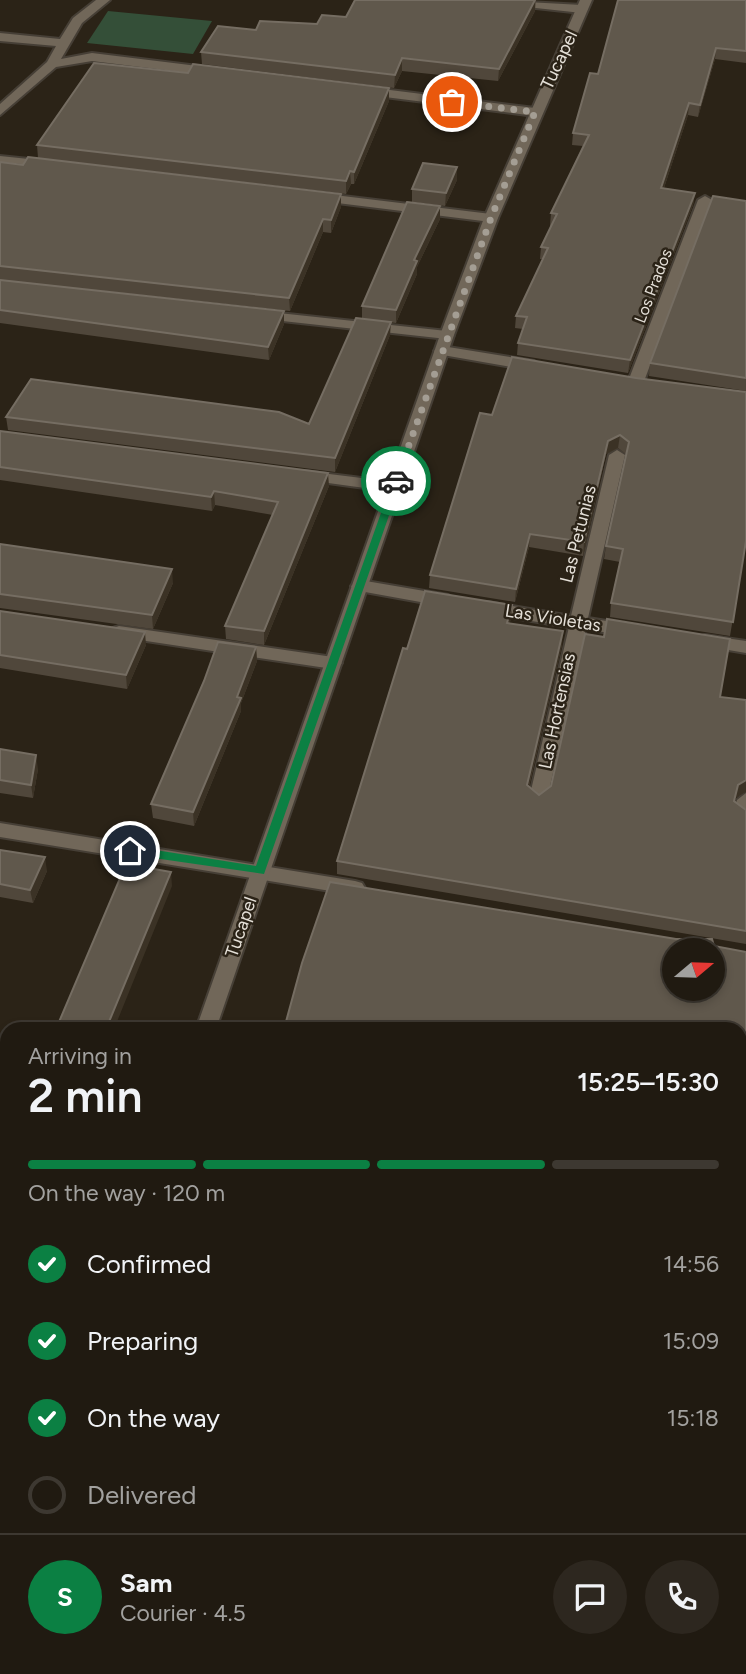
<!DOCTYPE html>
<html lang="en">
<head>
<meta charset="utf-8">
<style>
  body { margin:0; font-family:Figtree,sans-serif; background:#2d271f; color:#f1f3f6; height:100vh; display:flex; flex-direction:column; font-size:26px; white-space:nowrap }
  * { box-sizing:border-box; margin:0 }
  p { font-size:23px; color:#a2a19f }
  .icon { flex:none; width:38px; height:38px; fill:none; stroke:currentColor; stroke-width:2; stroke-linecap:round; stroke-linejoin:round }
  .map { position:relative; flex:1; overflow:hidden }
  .sheet { position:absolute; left:0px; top:1022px; width:747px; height:653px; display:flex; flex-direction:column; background:#201a11; border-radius:21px 21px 0 0; box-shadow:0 4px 10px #0003,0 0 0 2px #3d3831 }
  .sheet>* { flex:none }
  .needle { width:46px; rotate:71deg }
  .fabs { position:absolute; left:662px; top:938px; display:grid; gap:14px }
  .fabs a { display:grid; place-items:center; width:63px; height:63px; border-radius:50%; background:#201a11; box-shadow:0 4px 10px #0003,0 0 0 2px #3d3831; font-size:35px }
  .pin { position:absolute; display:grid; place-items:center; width:60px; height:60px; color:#fff; margin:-30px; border:4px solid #fff; border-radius:50%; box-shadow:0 2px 7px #0007 }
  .courier { position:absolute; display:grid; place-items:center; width:70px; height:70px; margin:-35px; border:5px solid #0b8043; border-radius:50%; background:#fff; color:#222; box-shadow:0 2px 9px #0007 }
  .head em { font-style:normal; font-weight:600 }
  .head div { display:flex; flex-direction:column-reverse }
  .head { display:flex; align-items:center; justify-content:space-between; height:119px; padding:0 28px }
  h1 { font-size:46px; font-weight:600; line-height:52px }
  .bar { display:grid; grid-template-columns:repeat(4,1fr); gap:10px 7px; align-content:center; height:84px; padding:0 28px }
  .bar i { height:9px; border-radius:5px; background:#3d3831 }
  .bar .selected { background:#0b8043 }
  .bar p { grid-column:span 4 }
  .line { display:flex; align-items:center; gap:18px; padding:0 28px; border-top:2px solid #3d3831 }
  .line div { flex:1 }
  .round { display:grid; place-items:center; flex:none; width:74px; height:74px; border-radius:37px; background:#2d271f }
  ol { padding:0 28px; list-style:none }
  li { display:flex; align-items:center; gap:21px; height:77px }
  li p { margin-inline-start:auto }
  li .icon { padding:7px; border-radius:50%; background:#0b8043; color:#fff; stroke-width:4 }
  li:last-child { color:#a2a19f }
  li i { width:38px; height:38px; border:4px solid #3d3831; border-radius:50% }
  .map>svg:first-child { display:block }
  .green { fill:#344f38 }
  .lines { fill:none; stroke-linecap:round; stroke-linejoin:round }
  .minor-casing { stroke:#463f36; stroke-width:4 }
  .tertiary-casing { stroke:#463f36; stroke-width:4 }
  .minor { fill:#716759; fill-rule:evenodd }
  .tertiary { fill:#716759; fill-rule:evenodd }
  .wall { fill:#50473b }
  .shaded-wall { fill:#3b3225 }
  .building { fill:#60584c; stroke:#756d62; stroke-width:2; fill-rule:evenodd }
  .route { fill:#0b8043 }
  .done { stroke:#a49e94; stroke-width:7; stroke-dasharray:0 12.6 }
  .labels { text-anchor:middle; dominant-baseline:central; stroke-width:5; stroke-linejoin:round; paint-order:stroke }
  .far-street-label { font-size:16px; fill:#e5e0d8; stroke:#2b2317 }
  .street-label { font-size:18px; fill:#e5e0d8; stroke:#2b2317 }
</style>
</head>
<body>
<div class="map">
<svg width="746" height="1674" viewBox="0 0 746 1674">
  <rect width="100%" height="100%" fill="#2b2317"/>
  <path class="green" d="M108 11 212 21 193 54 87 43Z"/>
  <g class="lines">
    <g class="minor-casing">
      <path id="minor" d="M96 0H110L82 23 61 59 92 53 214 68 220 72 214 76 92 61 56 67 0 115V104L47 62 56 46 0 41V33L60 39 73 18Z
        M492 0 582 5 588 9 582 13 498 4Z
        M366 87 535 108 541 112 535 116 361 94V88Z
        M0 156 48 161 55 165 48 169 0 164Z
        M318 193 491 214 498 218 491 222 313 200V194Z
        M705 196 712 200 643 384 640 387H630L627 384 698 200Z
        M260 311 447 331 454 335 447 339 255 318 253 315Z
        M442 346 534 361 542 366 534 371 437 354 434 351Z
        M617 450 625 455 588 618 631 625 640 631 631 637 586 629 547 799 538 806 529 799 569 627 488 614 479 608 488 602 571 616 609 455Z
        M305 471 394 482 402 487 394 492 299 479 297 476Z
        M360 580 448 595 457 601 448 607 354 590 351 586Z
        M119 626 333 657 342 663 333 669 113 636 110 632 113 628Z
        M705 635 746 641V653L699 645 696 641 699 637Z
        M746 793V821L744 822 734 815 737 800Z
        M0 823 355 881 362 883 365 888 362 893 355 895 0 837Z
        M0 1104 7 1105V1123L0 1122Z
        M740 1125 746 1126V1144L740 1143Z
        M0 1450 7 1452V1476L0 1474Z
        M740 1618 746 1620V1646L740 1644Z
        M321 1668H347L345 1674H319Z
        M611 1668H637L636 1674H610Z"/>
    </g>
    <g class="tertiary-casing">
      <path id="tertiary" d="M580 0H592L498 218 454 335 216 1029H196L440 335 484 218Z
        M7 1587V1630L0 1633V1590Z"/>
    </g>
    <use href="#minor" class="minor"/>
    <use href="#tertiary" class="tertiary"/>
  </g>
  <path class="wall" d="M355 0H536L535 11 498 81 402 71 394 88 202 64 201 52 256 30 317 24 346 17Z
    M746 0V63L715 59 698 117 688 115 664 188 695 193 693 205 628 373 517 355 518 343 523 329 515 328 516 316 543 259H540L541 247 551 226H550L551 213 583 146 572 145 573 133 598 74Z
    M188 73 389 88V101L354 184H351L346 194 38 158 37 145Z
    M0 162 341 194V207L331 233 323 232 290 311 0 280Z
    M457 180 445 206 412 202V189Z
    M746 201V391L649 376 650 363Z
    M440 206V219L417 267V274L396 323 362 319V306Z
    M0 280 284 311V324L269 360 0 323Z
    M390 335 335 472 8 430 6 417 309 424Z
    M636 378 746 541 730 636 610 617 611 603 620 562 604 559 606 546 626 454 618 448 606 454 583 556 529 547 515 602 429 588 430 575 492 415Z
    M0 431 329 486 264 645 226 639 225 626 273 515 215 505 212 511 0 480Z
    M0 544 173 583 153 629 0 608Z
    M512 605 510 623 562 645 529 787 539 795 720 697 746 700V792L735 798V802L746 810V944L337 874V861L407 649Z
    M0 611 146 645 127 689 0 668Z
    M256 647 257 661 241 703V711L194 826 153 818 151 804Z
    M0 749 38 769 33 798 0 793Z
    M0 850 47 871 33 903 0 897Z
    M714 946 746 952V1087L740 1086V1029Z
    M740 1140 746 1141V1549L740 1548Z"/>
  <path class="shaded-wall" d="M535 0V11L498 81 499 69Z
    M716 48 715 59 698 117 700 105Z
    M402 58V71L394 88 395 75Z
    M389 88V101L354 184V172Z
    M689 103 688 115 660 200 661 188Z
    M457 167V180L445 206 446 193Z
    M350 171 351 184 346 194V181Z
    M695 193 693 205 628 373 630 360Z
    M341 194V207L331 233V220Z
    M440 206V219L417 267V274L396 323V310L414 260Z
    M323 219V232L290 311 289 298Z
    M284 311V324L269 360 268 347Z
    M391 322 390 335 335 472V458Z
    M620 435 618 448 606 454 583 556 584 542 608 441Z
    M328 473 329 486 264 645V631Z
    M214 491 215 505 212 511 211 497Z
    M530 534 529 547 515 602 516 589Z
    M172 569 173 583 153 629 152 615Z
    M512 605 511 618 506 636 507 623Z
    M563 631 562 645 526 798 527 785Z
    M145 632 146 645 127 689 126 675Z
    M256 647 257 661 241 703V711L194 826 193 812Z
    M36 755 38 769 33 798 31 785Z
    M746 780V792L735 798 731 814 738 785Z
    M45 857 47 871 33 903 30 890Z
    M171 872 172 886 114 1029H106Z
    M7 1276V1295L0 1311V1291Z
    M272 1668H275L274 1674H270Z"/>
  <path class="building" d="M355 0H535L499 69 402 58 395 75 201 52 218 26 256 30 260 21 317 24 322 15 346 17Z
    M618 0H746V51L716 48 700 105 689 103 661 188 695 193 630 360 518 343 527 317 516 316 548 248 541 247 557 214 551 213 589 135 573 133 590 73 598 74Z
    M94 63 188 73 193 64 389 88 354 172 350 171 346 181 37 145Z
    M28 157 341 194 331 220 323 219 289 298 0 266V162L23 165Z
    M423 163 457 167 446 193 412 189Z
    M713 196 746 201V378L650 363Z
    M407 202 440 206 414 260 417 261 396 310 362 306Z
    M0 280 284 311 268 347 0 310Z
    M356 318 391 322 335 458 6 417 31 379 279 412 309 424Z
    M512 357 636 378 746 392V541L733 622 611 603 623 549 606 546 629 442 620 435 608 441 584 542 530 534 516 589 430 575 480 413 492 415Z
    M0 431 328 473 264 631 225 626 278 502 214 491 211 497 0 467Z
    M0 544 172 569 152 615 0 594Z
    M425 591 512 605 507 623 563 631 527 785 539 795 551 786 585 634 604 637 607 619 730 639 720 697 746 700V780L738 785 734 801 746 810V931L337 861 403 648 407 649Z
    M0 611 145 632 126 675 0 655Z
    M218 642 256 647 237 697 241 698 193 812 151 804 204 681Z
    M0 749 36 755 31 785 0 780Z
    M0 850 45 857 30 890 0 884Z
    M126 864 171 872 106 1029H56Z
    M330 882 676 939H712L714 946 746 952V1073L740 1072V1029H284L302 963ZM674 950H712V989H674Z
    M740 1140 746 1141V1537L740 1536Z
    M7 1144V1276L0 1291V1161Z
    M68 1668H272L270 1674H66Z
    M355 1668H424L423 1674H353Z
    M482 1668H549L548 1674H481Z
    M638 1668H705L704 1674H638Z"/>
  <path class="route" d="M393 479 401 481 264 874 126 854 124 851 130 846 256 866Z"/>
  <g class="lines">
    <path class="done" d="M396 481 491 218 535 112 452 102"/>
  </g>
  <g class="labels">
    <g class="far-street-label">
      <text transform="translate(653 286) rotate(-69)">Los Prados</text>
    </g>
    <g class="street-label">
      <text transform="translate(559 60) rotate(-65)">Tucapel</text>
      <text transform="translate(578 534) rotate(-76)">Las Petunias</text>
      <text transform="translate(553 618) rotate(9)">Las Violetas</text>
      <text transform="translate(557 711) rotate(-78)">Las Hortensias</text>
      <text transform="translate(241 927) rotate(-71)">Tucapel</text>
    </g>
  </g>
</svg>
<div class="fabs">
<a><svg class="needle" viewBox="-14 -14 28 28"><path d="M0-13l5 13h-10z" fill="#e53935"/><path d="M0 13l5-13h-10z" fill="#a2a19f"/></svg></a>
</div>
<div class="pin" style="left:452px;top:102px;background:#ea580c"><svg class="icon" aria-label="bag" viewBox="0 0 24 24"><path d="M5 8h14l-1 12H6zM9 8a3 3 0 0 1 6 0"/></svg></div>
<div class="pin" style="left:130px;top:851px;background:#1f2937"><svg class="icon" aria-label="home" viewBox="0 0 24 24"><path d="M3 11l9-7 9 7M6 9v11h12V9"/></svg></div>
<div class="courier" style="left:396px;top:481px"><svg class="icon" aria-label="car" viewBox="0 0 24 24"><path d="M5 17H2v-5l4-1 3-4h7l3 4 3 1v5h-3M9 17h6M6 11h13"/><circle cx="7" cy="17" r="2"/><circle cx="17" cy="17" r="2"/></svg></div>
<section class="sheet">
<div class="head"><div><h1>2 min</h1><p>Arriving in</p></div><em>15:25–15:30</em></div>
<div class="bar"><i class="selected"></i><i class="selected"></i><i class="selected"></i><i></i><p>On the way · 120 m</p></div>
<ol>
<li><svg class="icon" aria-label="check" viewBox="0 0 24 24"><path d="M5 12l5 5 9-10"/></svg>Confirmed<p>14:56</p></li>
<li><svg class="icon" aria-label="check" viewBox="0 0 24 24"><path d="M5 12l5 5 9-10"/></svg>Preparing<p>15:09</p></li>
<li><svg class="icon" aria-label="check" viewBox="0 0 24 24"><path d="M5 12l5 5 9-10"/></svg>On the way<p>15:18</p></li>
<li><i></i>Delivered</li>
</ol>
<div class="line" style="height:126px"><b class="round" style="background:#0b8043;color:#fff">S</b><div><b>Sam</b><p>Courier · 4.5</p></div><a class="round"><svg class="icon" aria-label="chat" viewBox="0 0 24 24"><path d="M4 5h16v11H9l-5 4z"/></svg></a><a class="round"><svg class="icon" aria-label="phone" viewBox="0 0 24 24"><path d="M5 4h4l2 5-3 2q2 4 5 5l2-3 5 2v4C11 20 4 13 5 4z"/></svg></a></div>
</section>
</div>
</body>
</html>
